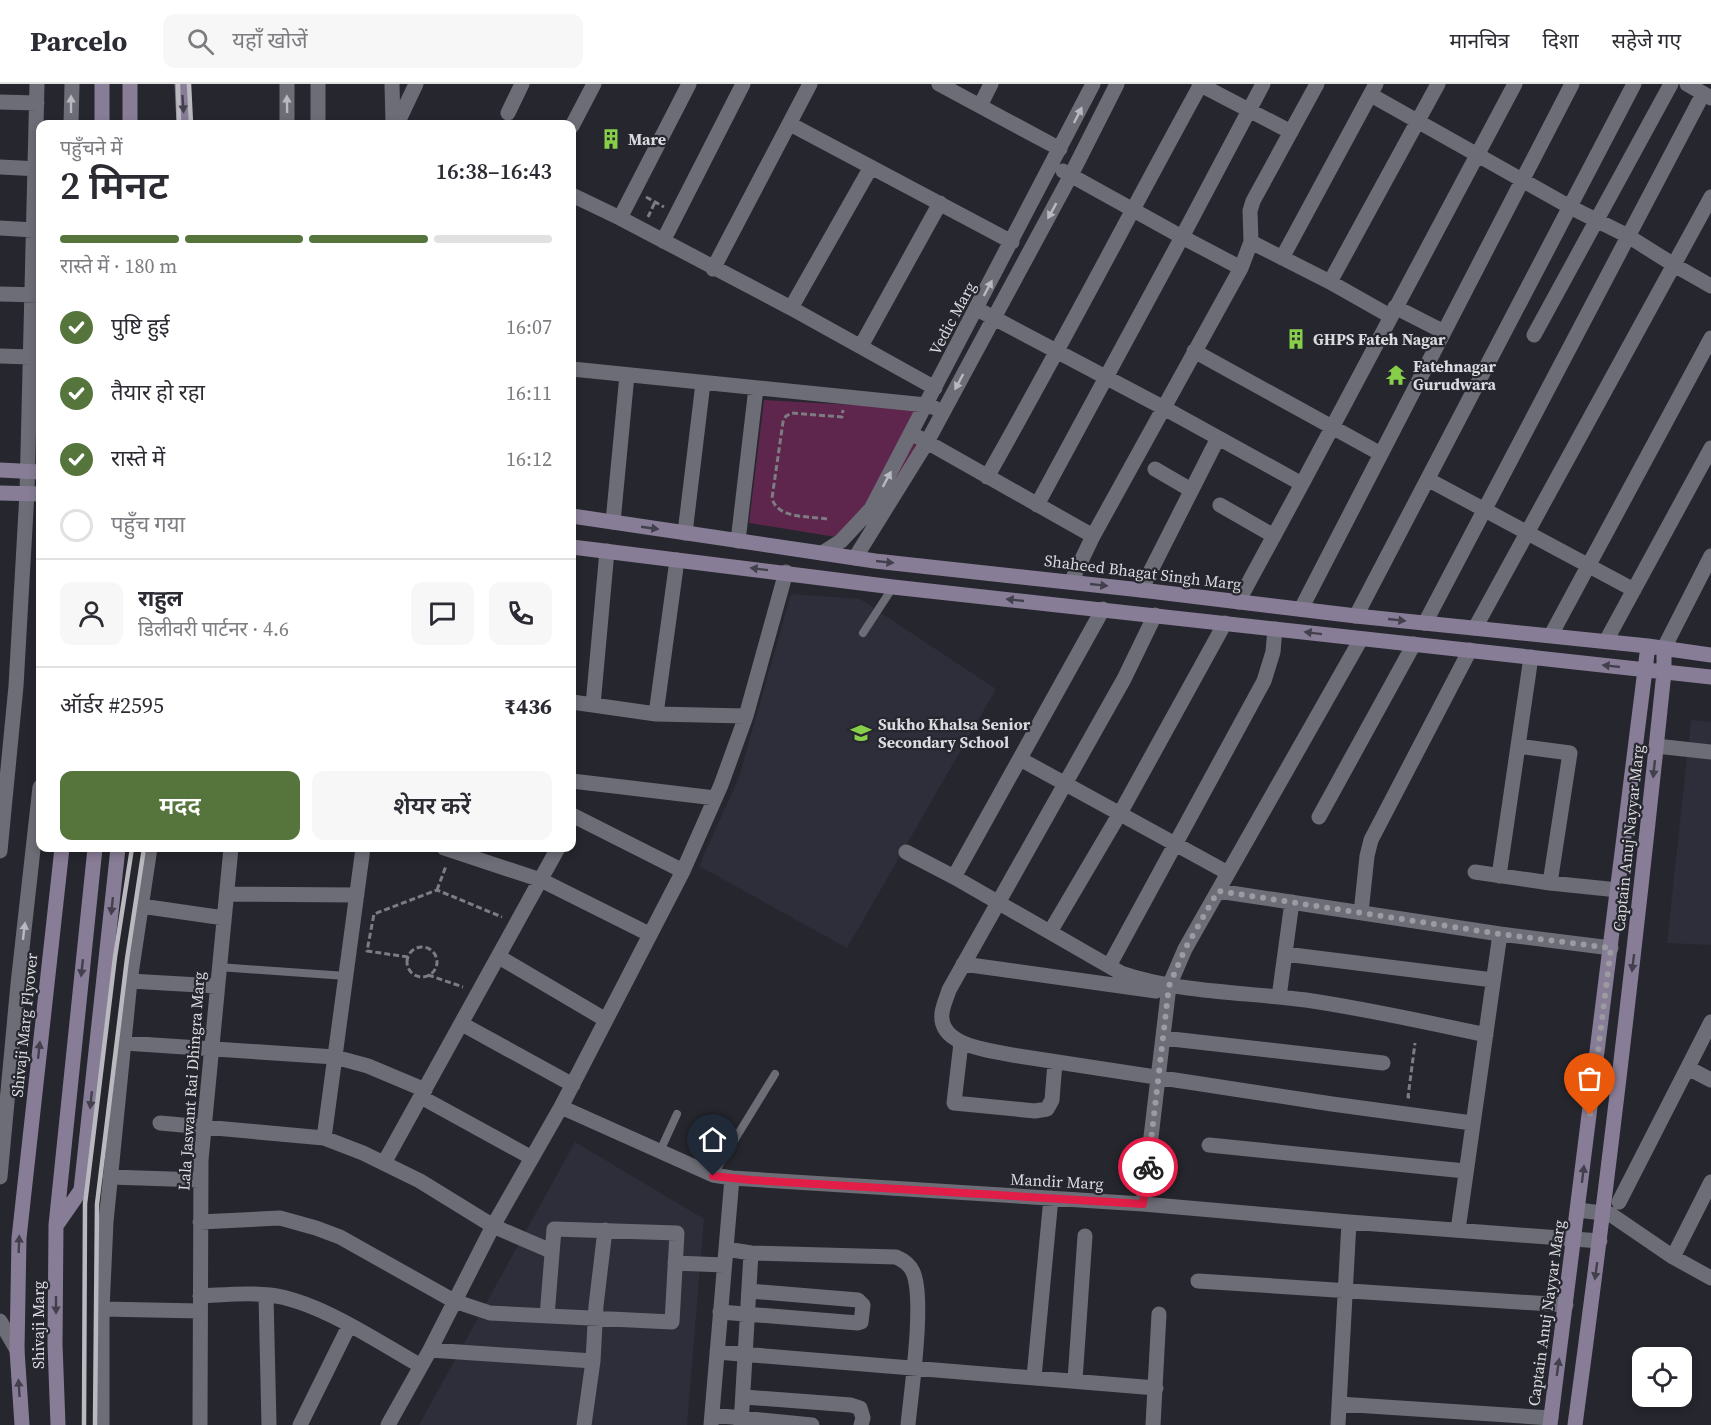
<!DOCTYPE html>
<html lang="hi">
<head>
<meta charset="utf-8">
<style>
  body { margin:0; font-family:"Source Serif 4","Noto Sans Devanagari",serif; background:#f7f7f7; color:#2b2b33; height:100vh; display:flex; flex-direction:column; font-size:22px; white-space:nowrap }
  * { box-sizing:border-box; margin:0 }
  p { font-size:20px; color:#7c7c81 }
  .icon { flex:none; width:33px; height:33px; fill:none; stroke:currentColor; stroke-width:2; stroke-linecap:round; stroke-linejoin:round }
  .map { position:relative; flex:1; overflow:hidden }
  .panel { position:absolute; left:36px; top:36px; width:540px; height:732px; display:flex; flex-direction:column; background:#fff; border-radius:12px; box-shadow:0 3px 9px #0003 }
  .panel>* { flex:none }
  .fabs { position:absolute; left:1632px; top:1263px; display:grid; gap:12px }
  .fabs a { display:grid; place-items:center; width:60px; height:60px; border-radius:12px; background:#fff; box-shadow:0 3px 9px #0003; font-size:30px }
  .pin { position:absolute; display:grid; place-items:center; width:51px; height:51px; color:#fff; margin:-62px -26px; border-radius:50% 50% 50% 0; rotate:-45deg; box-shadow:0 0 6px #0007 }
  .pin .icon { rotate:45deg }
  .courier { position:absolute; display:grid; place-items:center; width:60px; height:60px; margin:-30px; border:4px solid #e11d48; border-radius:50%; background:#fff; color:#222; box-shadow:0 2px 8px #0007 }
  .headline em { font-style:normal; font-weight:600 }
  .headline div { display:flex; flex-direction:column-reverse }
  .headline { display:flex; align-items:center; justify-content:space-between; height:102px; padding:0 24px }
  h1 { font-size:39px; font-weight:600; line-height:45px }
  .bar { display:grid; grid-template-columns:repeat(4,1fr); gap:9px 6px; align-content:center; height:72px; padding:0 24px }
  .bar i { height:8px; border-radius:4px; background:#e1e1e2 }
  .bar .selected { background:#55753d }
  .bar p { grid-column:span 4 }
  .line { display:flex; align-items:center; gap:15px; padding:0 24px; border-top:2px solid #e1e1e2 }
  .line div { flex:1 }
  .round { display:grid; place-items:center; flex:none; width:63px; height:63px; border-radius:12px; background:#f7f7f7 }
  ol { padding:0 24px; list-style:none }
  li { display:flex; align-items:center; gap:18px; height:66px }
  li p { margin-inline-start:auto }
  li .icon { padding:6px; border-radius:50%; background:#55753d; color:#fff; stroke-width:4 }
  li:last-child { color:#7c7c81 }
  li i { width:33px; height:33px; border:3px solid #e1e1e2; border-radius:50% }
  .primary-button { display:flex; gap:12px; margin-top:auto; padding:12px 24px }
  .primary-button a { flex:1; height:69px; border-radius:12px; background:#55753d; color:#fff; font-size:24px; font-weight:600; line-height:69px; text-align:center }
  .primary-button a+a { background:#f7f7f7; color:#2b2b33 }
  header { display:flex; align-items:center; gap:36px; box-sizing:border-box; height:84px; padding:0 30px; background:#fff; border-bottom:2px solid #e1e1e2 }
  header strong { font-size:28px }
  nav { display:flex; gap:33px; margin-inline-start:auto; font-size:21px }
  .search { width:420px; height:54px; background:#f7f7f7; display:flex; align-items:center; gap:15px; box-sizing:border-box; padding:0 21px; border-radius:12px; color:#7c7c81; font-size:22px }
  .map>svg:first-child { display:block }
  .built { fill:#2e2e3b }
  .park { fill:#5e264c }
  .lines { fill:none; stroke-linecap:round; stroke-linejoin:round }
  .path { stroke:#7c7c83; stroke-width:3; stroke-dasharray:6 3; stroke-linecap:butt }
  .lane { stroke:#6c6d76; stroke-width:8 }
  .street { stroke:#6c6d76; stroke-width:15 }
  .secondary { stroke:#887d96; stroke-width:15 }
  .rail { stroke:#b9b9bf; stroke-width:4.5 }
  .oneway { fill:#b9b9c0 }
  .oneway2 { fill:#43404d }
  .done { stroke:#9b9ba2; stroke-width:6; stroke-dasharray:0 10.8 }
  .route { stroke:#e11d48; stroke-width:8 }
  .labels { text-anchor:middle; dominant-baseline:central; stroke-width:4.5; stroke-linejoin:round; paint-order:stroke }
  .poi-label { font-size:16px; font-weight:bold; fill:#dadae0; stroke:#26262e; text-anchor:start }
  .street-label { font-size:16px; fill:#dadae0; stroke:#26262e }
</style>
</head>
<body>
<header>
<strong>Parcelo</strong>
<div class="search"><svg class="icon" aria-label="search" viewBox="0 0 24 24"><circle cx="10" cy="10" r="6"/><path d="M15 15l6 6"/></svg>यहाँ खोजें</div>
<nav><a>मानचित्र</a><a>दिशा</a><a>सहेजे गए</a></nav>
</header>
<div class="map">
<svg width="1711" height="1341" viewBox="0 0 1711 1341">
  <rect width="100%" height="100%" fill="#26262e"/>
  <path class="built" d="M791 510 860 515 996 605 847 864 699 782 739 693Z
    M1691 636 1711 638V861L1667 859Z
    M575 1058 704 1135 687 1341H419Z"/>
  <path class="park" d="M764 316 928 325 898 411 848 455 749 439Z"/>
  <g class="lines">
    <path class="path" d="M646 113 664 123
      M648 133 655 118
      M827 435C809 432 777 435 772 414L783 338 786 332 792 329 842 333 843 326
      M437 806 446 782
      M407 878a15 15 0 1 1 30 0a15 15 0 1 1-30 0Z
      M408 873 367 867 374 830 437 806 502 833
      M428 891 463 903
      M1410 1013H1408L1415 959"/>
    <path class="lane" d="M863 549 893 503
      M218 883 346 892
      M660 1067 677 1030
      M713 1091 775 990"/>
    <path class="street" d="M287 0V40
      M318 0V40
      M392 0 393 40
      M939 0 1060 65
      M1199 0 1291 48
      M1687 0 1711 14
      M1371 11 1570 123 1628 152 1674 181 1711 202
      M0 18 37 19
      M980 22 991 0
      M508 29 522 0
      M71 40 72 0
      M397 40 416 0
      M790 40 1012 158
      M572 42 594 0
      M0 83 40 85
      M1063 87 1182 153 1263 0
      M572 111 620 134 791 224 935 304
      M620 134 689 0
      M0 144 34 146
      M663 157 743 0
      M1251 158 1330 198 1390 232
      M1282 174 1376 0
      M713 185 810 0
      M1330 198 1438 0
      M0 210 40 211
      M1395 223 1444 248
      M791 224 871 83
      M977 225 1164 324 1302 400 1515 0
      M1534 251 1671 0
      M861 262 940 119
      M1194 267 1381 370
      M0 272 30 273
      M572 285 926 321 935 324
      M918 353 1093 452
      M1155 385 1191 406
      M987 393C1061 263 1129 131 1201 0
      M1429 396 1634 506
      M1037 421 1182 153 1241 184
      M1220 421 1274 452
      M613 438 627 291
      M685 449 703 299
      M738 457 756 304
      M822 469 841 457 871 425 1093 0
      M855 474 927 358 1071 91 1117 0
      M1071 498 1093 452 1241 184 1251 158 1250 127 1253 117 1317 0
      M1141 506 1218 354
      M1238 518 1302 400
      M1301 525 1572 0
      M1155 531 1124 595 949 906C947 913 943 921 942 929 938 962 989 966 1012 971L1332 1020 1472 1039
      M1356 532 1634 0
      M1425 539 1703 10
      M1475 544 1711 113
      M1551 551 1711 254
      M1606 557 1711 364
      M1664 564 1711 472
      M572 618 656 630 746 632
      M593 621 607 467
      M656 630 677 476
      M1518 662 1570 669 1550 799
      M1656 662 1711 668
      M1020 675 1228 789
      M572 697 715 714
      M572 731 683 787
      M1319 733 1414 560
      M444 764 541 796 649 850
      M0 767 16 602 27 409 37 0
      M906 768 954 793 1121 889C1180 909 1245 908 1306 916 1367 925 1426 938 1486 951
      M1475 788 1550 799 1618 806
      M1499 792 1531 573
      M954 793 1103 525
      M1218 807 1500 850 1611 864
      M227 810 357 811
      M141 822 224 834
      M1361 829 1367 772 1371 756 1470 566
      M1050 848 1123 724 1225 539
      M1285 870 1493 896
      M499 873 606 936
      M963 880 1156 907
      M1109 882 1264 597 1273 568 1275 545
      M130 897 216 902
      M1279 913 1292 818
      M462 940 573 1001
      M1163 954 1383 979
      M124 959 335 973 368 982 425 1006
      M961 959 954 1019 1035 1027 1047 1025 1052 1016 1055 978
      M1688 984 1711 996
      M421 1013 532 1074
      M561 1023 713 1091 732 1094 1143 1120 1349 1138 1600 1157
      M160 1039 324 1054 363 1069 420 1097 493 1142 551 1167
      M324 1054 363 764
      M1209 1061 1465 1087
      M384 1079 558 764
      M0 1093 18 900 40 703
      M110 1093 200 1096
      M1619 1118 1711 938
      M1143 1120 1169 902 1185 865 1361 555
      M1578 1126 1610 1130 1673 1173 1711 1194
      M200 1138 280 1134 316 1144 340 1153 454 1217 490 1229 672 1238 677 1149 554 1145 547 1232
      M1458 1146 1500 850
      M726 1165 751 1169 896 1173C903 1176 910 1181 913 1188 925 1215 911 1309 908 1341
      M1673 1173 1711 1098
      M675 1179 724 1181
      M1198 1197 1566 1221
      M266 1211 269 1341
      M200 1212C223 1211 247 1208 270 1211 319 1217 378 1258 421 1282
      M102 1225 200 1227
      M720 1228 858 1239 861 1238 863 1221 858 1216 749 1207
      M0 1237 17 1266
      M430 1266 593 1277
      M717 1268 1156 1304
      M1034 1293 1051 1114
      M1075 1296 1085 1152
      M744 1313 851 1321 860 1324 863 1334 861 1341
      M1339 1320 1551 1334
      M712 1331 812 1341
      M102 1341V1225L106 1138 130 897 150 764
      M200 1341 201 1076 231 764
      M300 1341 349 1242
      M388 1341 430 1266 493 1142 561 1023 683 787 721 701 746 632 786 488
      M584 1341 593 1277 596 1222 605 1146
      M711 1341 732 1094
      M741 1341 751 1169
      M1153 1341 1159 1230
      M1338 1341 1349 1138"/>
    <path class="secondary" d="M102 0V40
      M130 0V40
      M182 0 184 40
      M0 386 40 388
      M0 409 40 410
      M572 432 875 477 1141 506 1356 532 1648 562 1711 571
      M572 463 893 503 1711 593
      M58 1139 81 1106 118 764
      M22 1341 17 1266 19 1154 62 764
      M58 1341 55 1260 56 1141 95 764
      M1550 1341 1648 562
      M1575 1341C1609 1090 1638 839 1664 588V564"/>
    <path class="rail" d="M178 0 179 40
      M189 0 191 40
      M84 1341 85 1120 115 873 132 764
      M95 1341 97 1120 127 875 144 764"/>
  </g>
  <defs><path id="oneway-solid" d="M-6-.8H1V-3.2L6.5 0L1 3.2V.8H-6Z" transform="scale(1.5)"/></defs>
  <g class="oneway">
    <use href="#oneway-solid" transform="translate(71 20) rotate(-90)"/>
    <use href="#oneway-solid" transform="translate(287 20) rotate(-91)"/>
    <use href="#oneway-solid" transform="translate(1078 31) rotate(-63)"/>
    <use href="#oneway-solid" transform="translate(1052 127) rotate(119)"/>
    <use href="#oneway-solid" transform="translate(988 204) rotate(-62)"/>
    <use href="#oneway-solid" transform="translate(959 298) rotate(118)"/>
    <use href="#oneway-solid" transform="translate(887 395) rotate(-62)"/>
    <use href="#oneway-solid" transform="translate(24 847) rotate(-83)"/>
  </g>
  <g class="oneway2">
    <use href="#oneway-solid" transform="translate(183 20) rotate(86)"/>
    <use href="#oneway-solid" transform="translate(650 444) rotate(8)"/>
    <use href="#oneway-solid" transform="translate(885 478) rotate(6)"/>
    <use href="#oneway-solid" transform="translate(759 485) rotate(-173)"/>
    <use href="#oneway-solid" transform="translate(1099 501) rotate(6)"/>
    <use href="#oneway-solid" transform="translate(1015 516) rotate(-174)"/>
    <use href="#oneway-solid" transform="translate(1397 536) rotate(6)"/>
    <use href="#oneway-solid" transform="translate(1313 549) rotate(-173)"/>
    <use href="#oneway-solid" transform="translate(1611 582) rotate(-174)"/>
    <use href="#oneway-solid" transform="translate(1654 685) rotate(96)"/>
    <use href="#oneway-solid" transform="translate(112 822) rotate(96)"/>
    <use href="#oneway-solid" transform="translate(1633 879) rotate(97)"/>
    <use href="#oneway-solid" transform="translate(82 884) rotate(96)"/>
    <use href="#oneway-solid" transform="translate(39 966) rotate(-84)"/>
    <use href="#oneway-solid" transform="translate(91 1016) rotate(96)"/>
    <use href="#oneway-solid" transform="translate(1583 1090) rotate(-83)"/>
    <use href="#oneway-solid" transform="translate(19 1160) rotate(-88)"/>
    <use href="#oneway-solid" transform="translate(1596 1187) rotate(98)"/>
    <use href="#oneway-solid" transform="translate(56 1221) rotate(90)"/>
    <use href="#oneway-solid" transform="translate(1558 1283) rotate(-82)"/>
    <use href="#oneway-solid" transform="translate(19 1304) rotate(-94)"/>
  </g>
  <g class="lines">
    <path class="done" d="M1148 1083 1169 902 1185 865 1218 807 1500 850 1611 864 1590 1031"/>
    <path class="route" d="M713 1092 751 1096 1143 1120 1148 1083"/>
  </g>
  <defs>
    <g id="building-bare" transform="scale(1.62)"><path d="M-4-6H4V6H1V3H-1V6H-4ZM-2.5-4.3h1.7v1.8h-1.7ZM.8-4.3h1.7v1.8H.8ZM-2.5-1h1.7V.8h-1.7ZM.8-1h1.7V.8H.8Z" fill="#88cf49" stroke="#26262e" stroke-width="2.5" paint-order="stroke"/></g>
    <g id="temple-bare" transform="scale(1.62)"><path d="M0-6L5-2H3V0L6.5 2.5H4V6H1.5V3h-3V6H-4V2.5H-6.5L-3 0V-2H-5Z" fill="#88cf49" stroke="#26262e" stroke-width="2.5" paint-order="stroke"/></g>
    <g id="school-bare" transform="scale(1.62)"><path d="M0-5L7-2L0 1L-7-2ZM-4 1L0 2.5L4 1V4Q0 6-4 4Z" fill="#88cf49" stroke="#26262e" stroke-width="2.5" paint-order="stroke"/></g>
  </defs>
  <g fill-rule="evenodd">
    <use href="#building-bare" x="611" y="55"/>
    <use href="#building-bare" x="1296" y="255"/>
    <use href="#temple-bare" x="1396" y="291"/>
    <use href="#school-bare" x="861" y="649"/>
  </g>
  <g class="labels">
    <g class="poi-label">
      <text x="628" y="55">Mare</text>
      <text x="1313" y="255">GHPS Fateh Nagar</text>
      <text x="1413" y="282">Fatehnagar<tspan x="1413" dy="18">Gurudwara</tspan></text>
      <text x="878" y="640">Sukho Khalsa Senior<tspan x="878" dy="18">Secondary School</tspan></text>
    </g>
    <g class="street-label">
      <text transform="translate(952 234) rotate(-62)">Vedic Marg</text>
      <text transform="translate(1143 488) rotate(7)">Shaheed Bhagat Singh Marg</text>
      <text transform="translate(1628 754) rotate(-84)">Captain Anuj Nayyar Marg</text>
      <text transform="translate(24 941) rotate(-84)">Shivaji Marg Flyover</text>
      <text transform="translate(191 997) rotate(-86)">Lala Jaswant Rai Dhingra Marg</text>
      <text transform="translate(1057 1097) rotate(3)">Mandir Marg</text>
      <text transform="translate(1546 1229) rotate(-82)">Captain Anuj Nayyar Marg</text>
      <text transform="translate(38 1241) rotate(-90)">Shivaji Marg</text>
    </g>
  </g>
</svg>
<div class="fabs">
<a><svg class="icon" aria-label="locate" viewBox="0 0 24 24"><circle cx="12" cy="12" r="6"/><path d="M12 2v4M12 18v4M2 12h4M18 12h4"/></svg></a>
</div>
<div class="pin" style="left:1590px;top:1031px;background:#ea580c"><svg class="icon" aria-label="bag" viewBox="0 0 24 24"><path d="M5 8h14l-1 12H6zM9 8a3 3 0 0 1 6 0"/></svg></div>
<div class="pin" style="left:713px;top:1092px;background:#1f2937"><svg class="icon" aria-label="home" viewBox="0 0 24 24"><path d="M3 11l9-7 9 7M6 9v11h12V9"/></svg></div>
<div class="courier" style="left:1148px;top:1083px"><svg class="icon" aria-label="bike" viewBox="0 0 24 24"><circle cx="6" cy="16" r="4"/><circle cx="18" cy="16" r="4"/><path d="M6 16l4-8h5l3 8M10 8l3 8H6M13 5h3"/></svg></div>
<section class="panel">
<div class="headline"><div><h1>2 मिनट</h1><p>पहुँचने में</p></div><em>16:38–16:43</em></div>
<div class="bar"><i class="selected"></i><i class="selected"></i><i class="selected"></i><i></i><p>रास्ते में · 180 m</p></div>
<ol>
<li><svg class="icon" aria-label="check" viewBox="0 0 24 24"><path d="M5 12l5 5 9-10"/></svg>पुष्टि हुई<p>16:07</p></li>
<li><svg class="icon" aria-label="check" viewBox="0 0 24 24"><path d="M5 12l5 5 9-10"/></svg>तैयार हो रहा<p>16:11</p></li>
<li><svg class="icon" aria-label="check" viewBox="0 0 24 24"><path d="M5 12l5 5 9-10"/></svg>रास्ते में<p>16:12</p></li>
<li><i></i>पहुँच गया</li>
</ol>
<div class="line" style="height:108px"><a class="round"><svg class="icon" aria-label="person" viewBox="0 0 24 24"><circle cx="12" cy="8" r="4"/><path d="M4 21q1-7 8-7t8 7"/></svg></a><div><b>राहुल</b><p>डिलीवरी पार्टनर · 4.6</p></div><a class="round"><svg class="icon" aria-label="chat" viewBox="0 0 24 24"><path d="M4 5h16v11H9l-5 4z"/></svg></a><a class="round"><svg class="icon" aria-label="phone" viewBox="0 0 24 24"><path d="M5 4h4l2 5-3 2q2 4 5 5l2-3 5 2v4C11 20 4 13 5 4z"/></svg></a></div>
<div class="line" style="height:78px"><div>ऑर्डर #2595</div><b>₹436</b></div>
<div class="primary-button"><a>मदद</a><a>शेयर करें</a></div>
</section>
</div>
</body>
</html>
